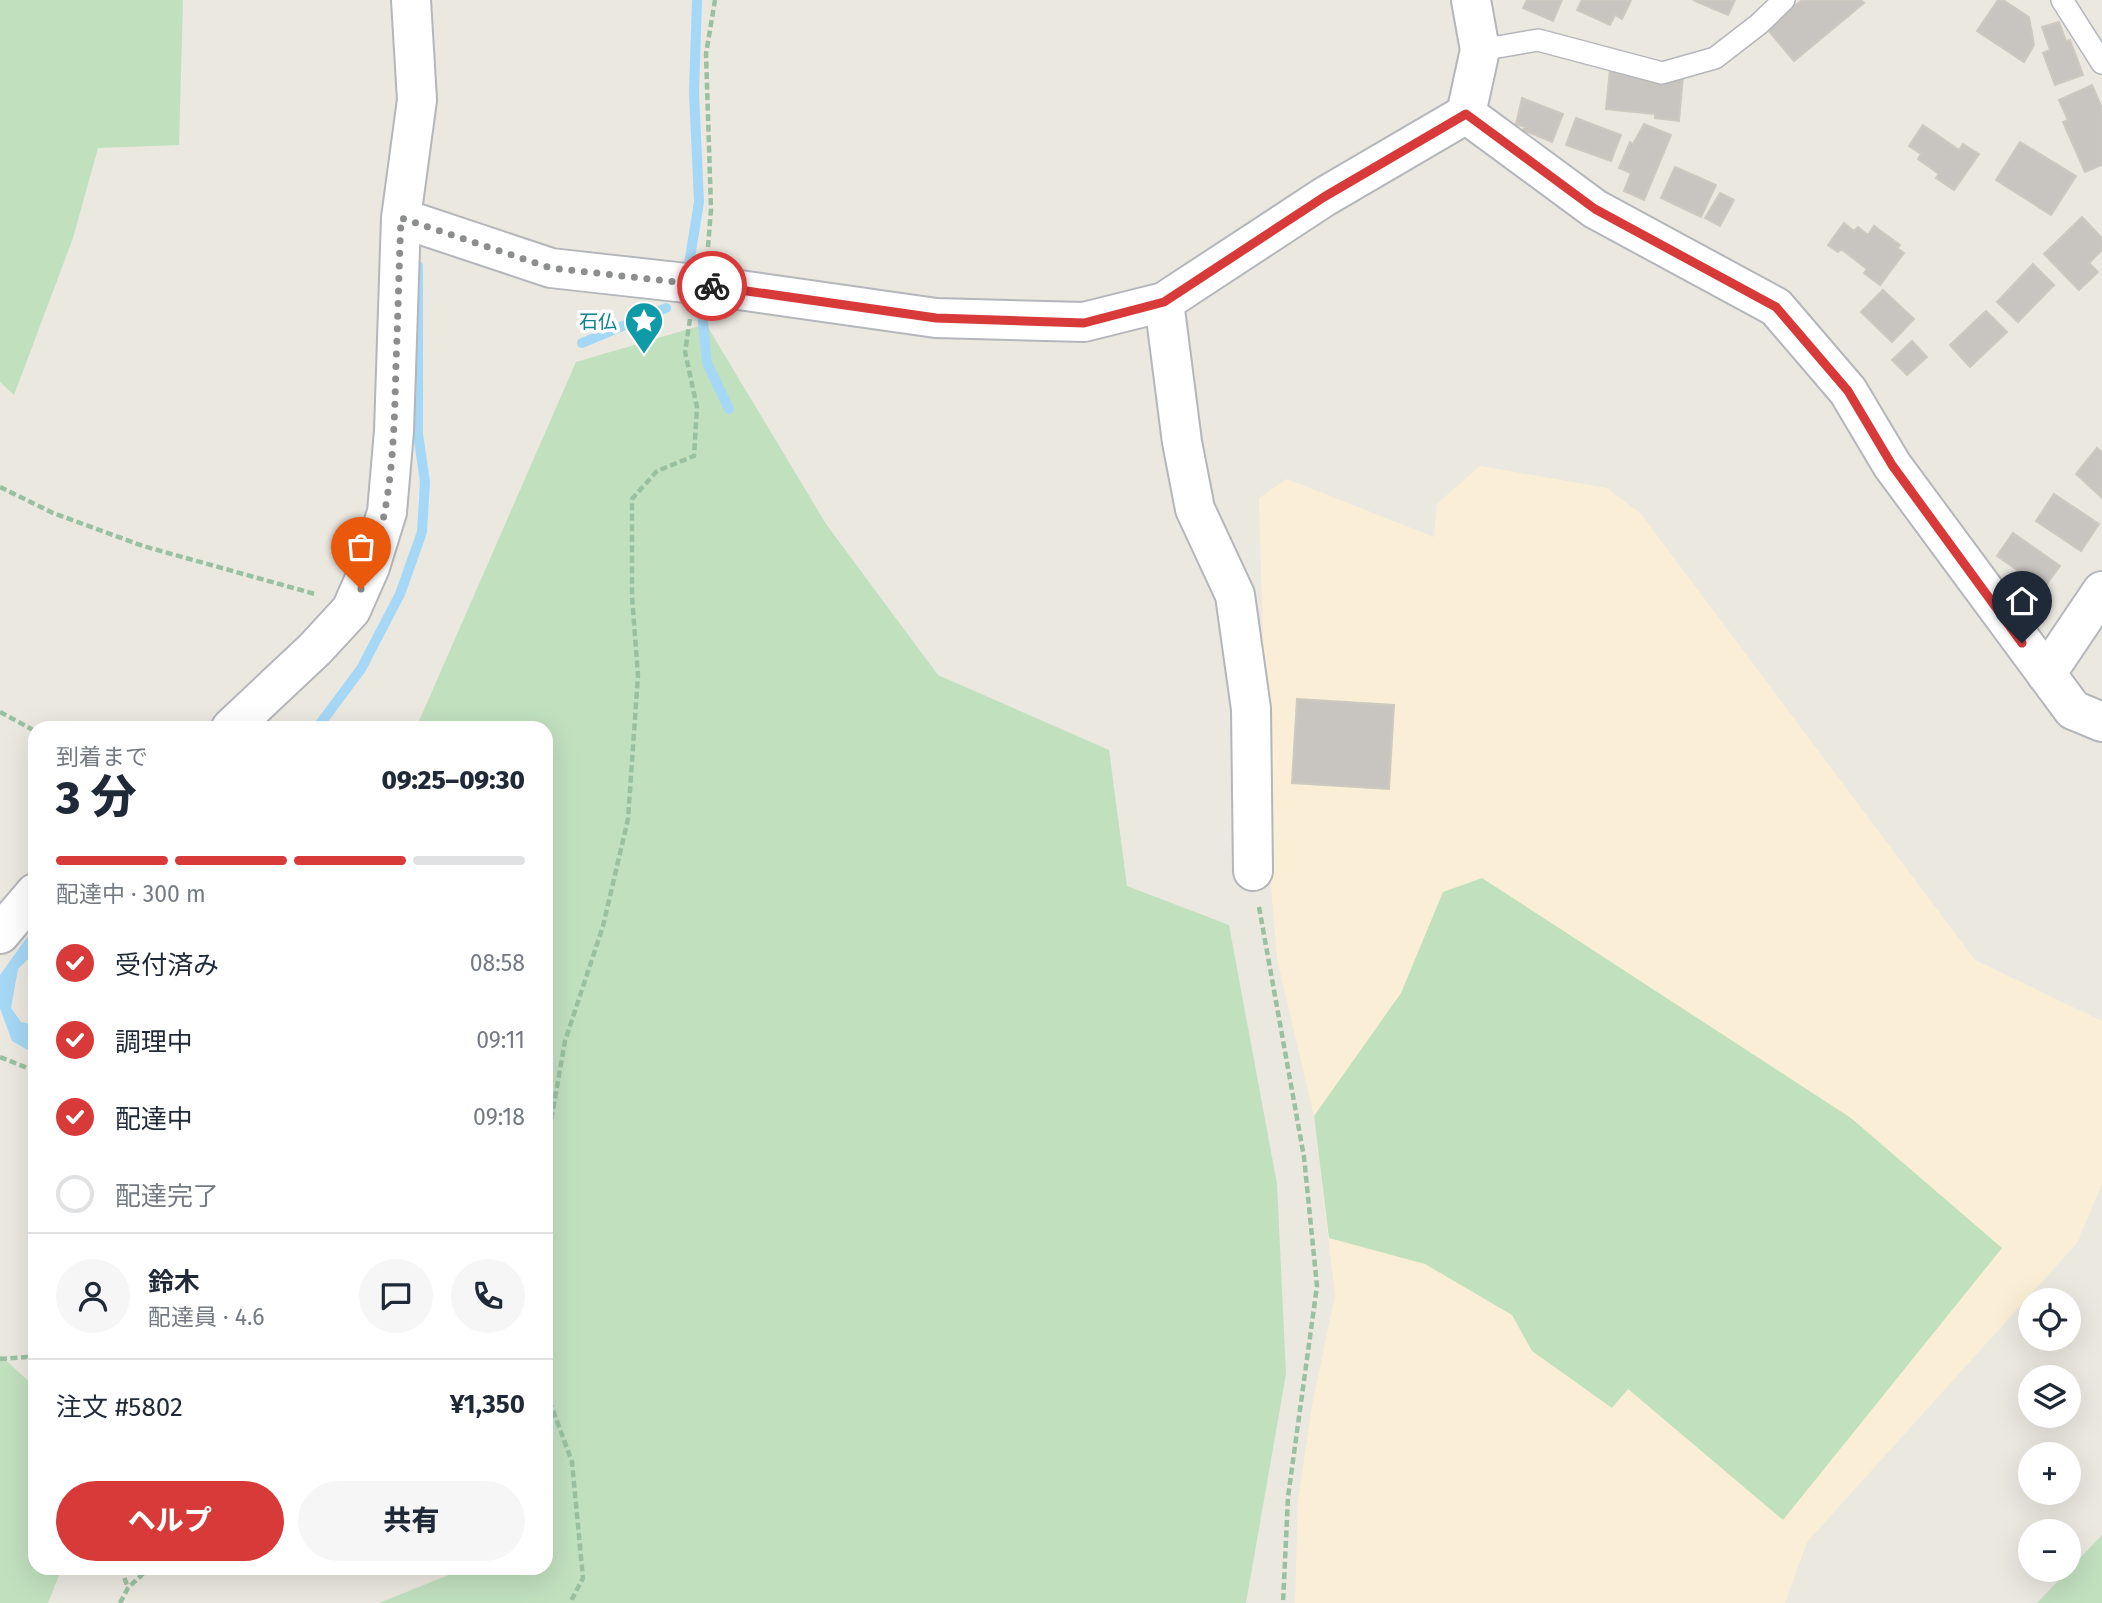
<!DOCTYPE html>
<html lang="ja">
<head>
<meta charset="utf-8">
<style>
  body { margin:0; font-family:"Fira Sans","Noto Sans JP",sans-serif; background:#f6f6f7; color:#1f2937; height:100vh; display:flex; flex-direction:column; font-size:26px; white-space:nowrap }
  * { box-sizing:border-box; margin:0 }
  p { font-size:23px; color:#747a83 }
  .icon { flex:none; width:38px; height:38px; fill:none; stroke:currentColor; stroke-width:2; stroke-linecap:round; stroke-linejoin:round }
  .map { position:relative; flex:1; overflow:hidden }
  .details { position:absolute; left:28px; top:721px; width:525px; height:854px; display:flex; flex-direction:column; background:#fff; border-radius:21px; box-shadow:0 7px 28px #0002 }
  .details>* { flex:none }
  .controls { position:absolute; left:2018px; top:1288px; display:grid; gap:14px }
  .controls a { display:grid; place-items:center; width:63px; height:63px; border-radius:50%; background:#fff; box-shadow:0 7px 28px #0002; font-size:35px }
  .pin { position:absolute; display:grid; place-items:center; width:60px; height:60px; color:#fff; margin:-72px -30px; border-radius:50% 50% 50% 0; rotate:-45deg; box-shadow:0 0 7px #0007 }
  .pin .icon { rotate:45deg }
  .courier { position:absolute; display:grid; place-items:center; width:70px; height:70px; margin:-35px; border:5px solid #d83a39; border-radius:50%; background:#fff; color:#222; box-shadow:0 2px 9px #0007 }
  .headline em { font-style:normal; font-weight:800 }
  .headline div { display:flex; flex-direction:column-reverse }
  .headline { display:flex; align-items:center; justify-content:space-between; height:119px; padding:0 28px }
  h1 { font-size:46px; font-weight:800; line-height:52px }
  .bar { display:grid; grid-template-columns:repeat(4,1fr); gap:10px 7px; align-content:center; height:84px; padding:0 28px }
  .bar i { height:9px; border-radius:5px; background:#e0e1e3 }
  .bar .active { background:#d83a39 }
  .bar p { grid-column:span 4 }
  .line { display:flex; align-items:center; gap:18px; padding:0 28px; border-top:2px solid #e0e1e3 }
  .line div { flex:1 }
  .round { display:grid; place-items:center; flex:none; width:74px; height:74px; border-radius:37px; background:#f6f6f7 }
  ol { padding:0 28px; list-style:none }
  li { display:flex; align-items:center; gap:21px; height:77px }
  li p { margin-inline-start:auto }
  li .icon { padding:7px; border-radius:50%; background:#d83a39; color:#fff; stroke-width:4 }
  li:last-child { color:#747a83 }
  li i { width:38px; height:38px; border:4px solid #e0e1e3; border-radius:50% }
  .button { display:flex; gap:14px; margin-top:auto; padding:14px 28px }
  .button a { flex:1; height:80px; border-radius:42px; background:#d83a39; color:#fff; font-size:28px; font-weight:800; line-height:80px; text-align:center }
  .button a+a { background:#f6f6f7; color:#1f2937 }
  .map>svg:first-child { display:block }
  .commercial { fill:#faefd6 }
  .green { fill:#c1e0be }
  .water { fill:#a5d8f6 }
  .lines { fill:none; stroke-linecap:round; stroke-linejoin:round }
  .stream { stroke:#a5d8f6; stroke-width:10 }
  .building { fill:#c8c4c0; stroke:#cec9bf; stroke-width:2 }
  .lane-casing { stroke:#b3b6ba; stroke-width:24 }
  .street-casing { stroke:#b3b6ba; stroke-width:42 }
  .path { stroke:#99c1a1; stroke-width:4.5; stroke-dasharray:7 3.5; stroke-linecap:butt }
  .lane { stroke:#fff; stroke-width:21 }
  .street { stroke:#fff; stroke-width:38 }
  .done { stroke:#8c8d8d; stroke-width:7; stroke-dasharray:0 12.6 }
  .route { stroke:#d83a39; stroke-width:9 }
  .labels { text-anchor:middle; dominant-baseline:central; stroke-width:7; stroke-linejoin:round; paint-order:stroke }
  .culture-label { font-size:19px; fill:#0d838f; stroke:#fff; text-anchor:end }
</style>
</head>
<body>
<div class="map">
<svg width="2102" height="1603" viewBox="0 0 2102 1603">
  <rect width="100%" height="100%" fill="#ebe8e0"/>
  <path class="commercial" d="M1480 466 1607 488 1641 514 1975 960 2102 1021V1184L2077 1243 1807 1542 1785 1603H1295L1298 1501 1312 1406 1335 1295 1314 1116 1277 959 1269 862 1259 498 1287 479 1434 537 1437 504Z"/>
  <path class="green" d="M0 0H183L179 145 98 148 73 238 14 395 0 382Z
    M706 324 826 524 938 675 1109 750 1127 886 1229 925 1277 1184 1286 1374 1246 1603H379L466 1568H546V728H416L576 362Z
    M1482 878 1851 1118 2002 1248 1783 1520 1628 1389 1612 1408 1532 1351 1512 1315 1425 1264 1329 1238 1314 1116 1401 993 1443 892Z
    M0 1355 35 1387V1568H62L48 1603H0Z
    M2102 1535V1603H2037Z"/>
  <path class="water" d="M35 926V952L18 969 11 1008 21 1022 35 1025V1054L12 1041 0 1008V975Z"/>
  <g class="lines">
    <path class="stream" d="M689 264 699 202 694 92 697 0
      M702 311 707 363 729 409
      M582 343 666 308
      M317 728 361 669 400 594 422 532 425 482 418 434V266"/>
  </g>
  <path class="building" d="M1527 0H1562L1553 21 1523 8Z
    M1582 0H1631L1622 19 1615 15 1610 25 1577 10Z
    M1693 0H1735L1728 15Z
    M1802 0H1861L1864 3 1794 61 1767 29Z
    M1998 0H2003L2029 17 2034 45 2024 62 1977 31Z
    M2059 22 2066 41 2070 40 2083 75 2055 85 2043 53 2050 50 2042 27Z
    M1610 69 1683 76 1679 121 1655 118V114L1606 109Z
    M2092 85 2102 108V165L2085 172 2063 122 2068 120 2059 100Z
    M1522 98 1563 114 1552 142 1523 130 1525 127 1516 124Z
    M1576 118 1621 135 1611 161 1566 145Z
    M1644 124 1671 135 1644 200 1624 191 1631 173 1619 168 1630 142 1633 144Z
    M1923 125 1959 150 1963 144 1979 154 1954 190 1936 178 1939 174 1918 159 1921 154 1909 146Z
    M2020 142 2076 176 2051 215 1996 180Z
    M1675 167 1716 185 1701 217 1661 198Z
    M1720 193 1734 200 1720 226 1705 218Z
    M2082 217 2102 238V250L2089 263 2098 272 2079 290 2044 254Z
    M1844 223 1854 231 1858 227 1868 235 1874 226 1900 245 1897 248 1904 253 1880 285 1864 273 1867 269 1841 249 1838 252 1828 245Z
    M2033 264 2054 285 2018 322 1997 302Z
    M1883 290 1914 319 1892 342 1861 312Z
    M1986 311 2007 332 1970 367 1950 345Z
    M1912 341 1927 357 1907 375 1892 360Z
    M2097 448 2102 452V498L2076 474Z
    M2054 494 2099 524 2081 551 2036 521Z
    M2013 533 2060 566 2044 588 1997 556Z
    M1297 699 1394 705 1389 789 1292 783Z"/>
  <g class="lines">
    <g class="lane-casing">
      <path id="lane" d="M2062 0 2102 63
        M1480 50 1538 40 1662 73 1715 58 1759 24 1784 0"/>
    </g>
    <g class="street-casing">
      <path id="street" d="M1466 114 1595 209 1776 307 1848 391 1892 465 2073 710 2102 722
        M401 218 551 268 704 285 936 318 1084 322 1164 302 1324 197 1466 114 1480 50 1471 0
        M1164 302 1182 442 1195 509 1235 595 1251 709 1253 871
        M2046 674 2102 591
        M231 728 315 649 351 610 370 567 387 512 394 431 401 218 417 100 411 0
        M0 934 35 893"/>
    </g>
    <path class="path" d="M708 247 711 209 706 54 715 0
      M0 487 53 513 143 546 315 594
      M0 712 35 731
      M1259 907 1304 1157 1317 1286 1288 1497 1283 1603
      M0 1057 35 1071
      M546 1150 565 1041 603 926 628 819 638 675 632 597V499L657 471 694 456 697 407 685 352 690 319
      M0 1359 27 1357 35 1362
      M546 1391 572 1462 583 1578 570 1603
      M121 1568 128 1588
      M120 1603 128 1588 149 1568"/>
    <use href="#lane" class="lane"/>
    <use href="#street" class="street"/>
  </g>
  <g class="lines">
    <path class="done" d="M361 589C393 518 394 440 396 363 398 315 399 267 401 218L551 268 712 286"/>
    <path class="route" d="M712 286 936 318 1084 323 1164 302 1324 197 1466 114 1595 209 1776 307 1848 391 1892 465 2022 643"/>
  </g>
  <defs>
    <g id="sight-pin" transform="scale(2.0125)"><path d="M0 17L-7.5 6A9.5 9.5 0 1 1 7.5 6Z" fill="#0f9aa8" stroke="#fff"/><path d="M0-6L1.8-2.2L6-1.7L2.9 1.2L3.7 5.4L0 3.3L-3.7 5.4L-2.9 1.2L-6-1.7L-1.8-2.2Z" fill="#fff"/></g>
  </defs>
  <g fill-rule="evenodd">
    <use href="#sight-pin" x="644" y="321"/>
  </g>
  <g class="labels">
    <g class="culture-label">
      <text x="617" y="321">石仏</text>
    </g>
  </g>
</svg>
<div class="controls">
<a><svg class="icon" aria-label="locate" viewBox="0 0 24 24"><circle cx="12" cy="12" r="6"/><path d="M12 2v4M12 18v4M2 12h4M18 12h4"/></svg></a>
<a><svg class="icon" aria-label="layers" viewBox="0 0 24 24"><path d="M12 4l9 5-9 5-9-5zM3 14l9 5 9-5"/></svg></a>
<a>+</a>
<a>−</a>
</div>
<div class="pin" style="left:361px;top:589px;background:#ea580c"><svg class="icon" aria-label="bag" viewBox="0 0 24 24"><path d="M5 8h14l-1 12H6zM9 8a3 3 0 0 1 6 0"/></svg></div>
<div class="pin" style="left:2022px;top:643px;background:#1f2937"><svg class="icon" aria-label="home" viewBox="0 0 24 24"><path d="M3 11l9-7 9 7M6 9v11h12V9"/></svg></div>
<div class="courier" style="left:712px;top:286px"><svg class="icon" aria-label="bike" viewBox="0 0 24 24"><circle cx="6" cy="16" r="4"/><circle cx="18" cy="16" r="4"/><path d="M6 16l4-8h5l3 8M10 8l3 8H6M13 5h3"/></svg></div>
<section class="details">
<div class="headline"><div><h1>3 分</h1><p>到着まで</p></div><em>09:25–09:30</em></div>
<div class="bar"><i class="active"></i><i class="active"></i><i class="active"></i><i></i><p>配達中 · 300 m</p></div>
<ol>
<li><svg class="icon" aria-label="check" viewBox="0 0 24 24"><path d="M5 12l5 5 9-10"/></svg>受付済み<p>08:58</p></li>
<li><svg class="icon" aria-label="check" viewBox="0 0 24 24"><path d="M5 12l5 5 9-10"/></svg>調理中<p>09:11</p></li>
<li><svg class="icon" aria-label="check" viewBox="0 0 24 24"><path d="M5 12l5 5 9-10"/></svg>配達中<p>09:18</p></li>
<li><i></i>配達完了</li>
</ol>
<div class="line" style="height:126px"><a class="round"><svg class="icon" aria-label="person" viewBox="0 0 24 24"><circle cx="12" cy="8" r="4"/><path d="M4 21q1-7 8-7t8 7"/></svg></a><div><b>鈴木</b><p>配達員 · 4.6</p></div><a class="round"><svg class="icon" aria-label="chat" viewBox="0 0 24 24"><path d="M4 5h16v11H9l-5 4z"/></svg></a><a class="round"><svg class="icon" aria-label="phone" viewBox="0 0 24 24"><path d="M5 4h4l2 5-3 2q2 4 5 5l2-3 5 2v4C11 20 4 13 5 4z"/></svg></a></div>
<div class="line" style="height:91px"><div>注文 #5802</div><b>¥1,350</b></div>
<div class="button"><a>ヘルプ</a><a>共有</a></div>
</section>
</div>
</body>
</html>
